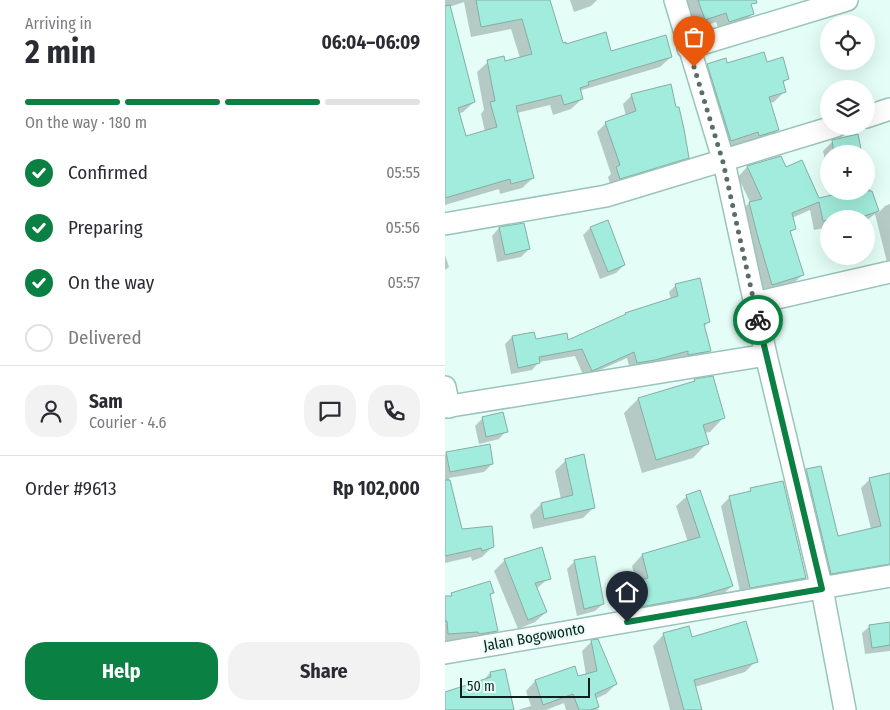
<!DOCTYPE html>
<html lang="en">
<head>
<meta charset="utf-8">
<style>
  body { margin:0; font-family:"Fira Sans Condensed",sans-serif; background:#f2f2f3; color:#2b2b33; height:100vh; display:flex; flex-direction:column; font-size:19px; white-space:nowrap }
  * { box-sizing:border-box; margin:0 }
  p { font-size:16px; color:#7c7c81 }
  .icon { flex:none; width:28px; height:28px; fill:none; stroke:currentColor; stroke-width:2; stroke-linecap:round; stroke-linejoin:round }
  .map { position:relative; flex:1; overflow:hidden }
  .side { display:flex; flex-direction:column; background:#fff; width:445px }
  .side>* { flex:none }
  .fabs { position:absolute; left:375px; top:15px; display:grid; gap:10px }
  .fabs a { display:grid; place-items:center; width:55px; height:55px; border-radius:50%; background:#fff; box-shadow:0 5px 20px #0002; font-size:25px }
  .scale { position:absolute; left:15px; bottom:12px; width:130px; box-sizing:border-box; padding-left:5px; border:2px solid #0f1f1b; border-top:0; font-size:14px; line-height:18px; white-space:nowrap; color:#0f1f1b; -webkit-text-stroke:4px #e4fdf7; paint-order:stroke }
  .pin { position:absolute; display:grid; place-items:center; width:42px; height:42px; color:#fff; margin:-51px -21px; border-radius:50% 50% 50% 0; rotate:-45deg; box-shadow:0 0 5px #0007 }
  .pin .icon { rotate:45deg }
  .courier { position:absolute; display:grid; place-items:center; width:50px; height:50px; margin:-25px; border:4px solid #0b8043; border-radius:50%; background:#fff; color:#222; box-shadow:0 1px 6px #0007 }
  .overview em { font-style:normal; font-weight:700 }
  .overview div { display:flex; flex-direction:column-reverse }
  .overview { display:flex; align-items:center; justify-content:space-between; height:85px; padding:0 25px }
  h1 { font-size:32px; font-weight:700; line-height:38px }
  .bar { display:grid; grid-template-columns:repeat(4,1fr); gap:8px 5px; align-content:center; height:60px; padding:0 25px }
  .bar i { height:6px; border-radius:4px; background:#e1e1e2 }
  .bar .selected { background:#0b8043 }
  .bar p { grid-column:span 4 }
  .line { display:flex; align-items:center; gap:12px; padding:0 25px; border-top:1px solid #e1e1e2 }
  .line div { flex:1 }
  .round { display:grid; place-items:center; flex:none; width:52px; height:52px; border-radius:20px; background:#f2f2f3 }
  ol { padding:0 25px; list-style:none }
  li { display:flex; align-items:center; gap:15px; height:55px }
  li p { margin-inline-start:auto }
  li .icon { padding:5px; border-radius:50%; background:#0b8043; color:#fff; stroke-width:4 }
  li:last-child { color:#7c7c81 }
  li i { width:28px; height:28px; border:2px solid #e1e1e2; border-radius:50% }
  .primary-button { display:flex; gap:10px; margin-top:auto; padding:10px 25px }
  .primary-button a { flex:1; height:58px; border-radius:20px; background:#0b8043; color:#fff; font-size:20px; font-weight:700; line-height:58px; text-align:center }
  .primary-button a+a { background:#f2f2f3; color:#2b2b33 }
  main { display:flex; flex:1; min-height:0 }
  .map>svg:first-child { display:block }
  .shadow { fill:#0003; fill-rule:evenodd }
  .building { fill:#a1ecdc; stroke:#85aea5 }
  .lines { fill:none; stroke-linecap:round; stroke-linejoin:round }
  .minor-casing { stroke:#9ac3ba; stroke-width:24 }
  .minor { stroke:#fff; stroke-width:21 }
  .done { stroke:#5a6d68; stroke-width:5; stroke-dasharray:0 9 }
  .route { stroke:#0b8043; stroke-width:6 }
  .labels { text-anchor:middle; dominant-baseline:central; stroke-width:4; stroke-linejoin:round; paint-order:stroke }
  .street-label { font-size:15px; fill:#0f1f1b; stroke:#e4fdf7 }
</style>
</head>
<body>
<main>
<section class="side">
<div class="overview"><div><h1>2 min</h1><p>Arriving in</p></div><em>06:04–06:09</em></div>
<div class="bar"><i class="selected"></i><i class="selected"></i><i class="selected"></i><i></i><p>On the way · 180 m</p></div>
<ol>
<li><svg class="icon" aria-label="check" viewBox="0 0 24 24"><path d="M5 12l5 5 9-10"/></svg>Confirmed<p>05:55</p></li>
<li><svg class="icon" aria-label="check" viewBox="0 0 24 24"><path d="M5 12l5 5 9-10"/></svg>Preparing<p>05:56</p></li>
<li><svg class="icon" aria-label="check" viewBox="0 0 24 24"><path d="M5 12l5 5 9-10"/></svg>On the way<p>05:57</p></li>
<li><i></i>Delivered</li>
</ol>
<div class="line" style="height:90px"><a class="round"><svg class="icon" aria-label="person" viewBox="0 0 24 24"><circle cx="12" cy="8" r="4"/><path d="M4 21q1-7 8-7t8 7"/></svg></a><div><b>Sam</b><p>Courier · 4.6</p></div><a class="round"><svg class="icon" aria-label="chat" viewBox="0 0 24 24"><path d="M4 5h16v11H9l-5 4z"/></svg></a><a class="round"><svg class="icon" aria-label="phone" viewBox="0 0 24 24"><path d="M5 4h4l2 5-3 2q2 4 5 5l2-3 5 2v4C11 20 4 13 5 4z"/></svg></a></div>
<div class="line" style="height:65px"><div>Order #9613</div><b>Rp 102,000</b></div>
<div class="primary-button"><a>Help</a><a>Share</a></div>
</section>
<div class="map">
<svg width="445" height="710" viewBox="0 0 445 710">
  <rect width="100%" height="100%" fill="#e4fdf7"/>
  <path class="shadow" d="M0 0H104L117 44 165 53 226 57 215 67 137 90 135 92 137 99 126 109 108 115 105 105 72 113 88 178 77 188 55 194 54 189 0 205ZM19 2 26 37 66 29 75 58 59 62H43L32 72 39 110 36 114 40 132 20 138 13 114 18 112 29 102 4 7Z
    M125 0H152L146 6 129 12Z
    M236 0H304L308 13 298 23 274 31 271 22 250 29Z
    M263 65H282L343 78 337 84 340 91 329 102 325 103 333 130 322 140 275 151 253 76Z
    M187 95 243 157 234 166 166 187 163 177 166 174 152 132 161 123 181 116 178 104Z
    M412 136 416 154H384V179L378 151 387 142Z
    M335 157 341 169 374 199 387 196 386 191H421V177L433 213 440 206 445 204V274L430 214 421 221V219H384V227L369 230 365 210 347 218 349 229 344 234 357 275 348 284 318 294 295 212 305 202 293 177 302 167Z
    M54 228 84 249 76 257 52 262 47 236Z
    M145 228 179 265 171 273 155 279 138 235Z
    M0 255 4 267 0 270Z
    M231 285 263 322 259 327 264 351 257 358 236 361V358L185 370 182 358 139 377 130 356 94 362 87 370 66 374 60 344 67 337 90 341 122 342 178 317 181 314 226 300 224 292Z
    M267 378 279 417 265 432 259 433 262 443 248 458 197 473 179 413 193 399 247 383 250 380Z
    M38 418 61 431 54 439 34 444 30 426Z
    M2 453 47 464 39 472 4 478 16 531 48 546 37 557 27 561 26 557 0 563V455Z
    M121 460 149 507 138 518 88 529 85 515 96 504 116 499 110 471Z
    M362 470 392 538 426 529 416 488 425 479 445 474V576L378 582 353 479Z
    M306 489 360 577 351 586 296 596 276 506 285 497 303 493Z
    M242 496 287 586 276 596 179 618 174 593 185 583 191 582 187 566 197 555 243 542 231 506Z
    M60 560 104 578 91 589 101 612 90 622 73 629 49 571Z
    M130 561 158 604 150 611 132 616 122 569Z
    M48 593 44 596 51 631 43 640 0 642V597H4L7 594Z
    M445 623V651L420 654 417 633 425 626Z
    M219 634 246 638 311 661 300 672 250 687 256 710H225L208 646Z
    M152 641 171 684 161 694 150 699 153 710H121L119 703 101 710H73L86 706 81 691 90 681 141 675 137 651 146 642Z
    M45 673 67 710H0V694L37 682Z"/>
  <path class="building" d="M31 0H105L118 43 121 42V44L161 32 166 51 221 35 227 57 143 82 144 85 135 88 138 99 119 105 116 95 71 106 89 178 66 184 65 179 0 198V6L5 5 30 102 13 108 21 136 52 127 45 102 50 101 42 60 59 56 60 61 87 54 77 19 36 27Z
    M253 0H311L312 3 306 4 309 14 284 22 281 13 260 20Z
    M319 52 322 62 338 57 344 79 338 81 341 92 324 97 334 130 314 136 313 132 286 141 262 64 281 58 282 63Z
    M226 84 231 107H234L239 129 244 158 175 179 171 167 175 165 160 122 191 111 186 94Z
    M413 134 417 154H389L387 140Z
    M336 156 341 167 357 160 374 198 404 191H427L434 211 411 219H404L403 216 378 221 374 202 347 213 351 229 345 231 359 275 327 285 312 234 304 202 317 199 302 166Z
    M163 220 180 265 163 272 145 227Z
    M79 223 85 249 60 255 54 227Z
    M255 278 265 322 259 324 266 351 243 355V351L210 360 192 363 189 352 147 371 137 349 94 357 95 363 73 368 67 336 89 332 91 339 122 333 123 340 181 314 180 313 233 296 230 284Z
    M268 376 280 418 258 425 264 444 211 460 193 398 250 381 249 379Z
    M58 412 63 432 41 437 37 417Z
    M45 444 48 464 5 472 1 452Z
    M139 454 150 508 99 519 96 503 128 495 120 459Z
    M376 466 393 536 436 526 424 478 445 473V564L386 574 361 469Z
    M0 480H5L17 529 47 526 49 547 37 551 36 548 0 556Z
    M338 481 361 578 305 588 284 496 306 491 305 488Z
    M255 490 288 586 251 597 189 608 184 582 203 578 197 554 255 537 241 495Z
    M97 547 106 579 90 583 102 612 83 620 59 559Z
    M150 556 159 604 139 609 129 560Z
    M45 581 49 593 45 594 53 631 34 634 33 632 3 634 2 621H0V596H7L6 593Z
    M301 621 313 662 249 680 257 710H239L218 633 244 626 247 637Z
    M445 622V645L427 648 424 625Z
    M153 639 172 684 150 694 154 707 145 710H134L128 694 98 705 90 680 130 666 133 676 152 671 146 640Z
    M60 669 69 710H0V692L46 677 45 672Z"/>
  <g class="lines">
    <g class="minor-casing">
      <path id="minor" d="M230 0 279 162 321 355 377 589 400 710
        M243 48 402 0
        M421 117 445 109
        M0 224 161 196 391 126
        M310 303 445 272
        M0 387 4 407
        M0 407 321 355
        M0 653 445 576"/>
    </g>
    <use href="#minor" class="minor"/>
  </g>
  <g class="lines">
    <path class="done" d="M249 67 278 162 313 320"/>
    <path class="route" d="M182 622 377 589 313 320"/>
  </g>
  <g class="labels">
    <g class="street-label">
      <text transform="translate(89 637) rotate(-10)">Jalan Bogowonto</text>
    </g>
  </g>
</svg>
<div class="fabs">
<a><svg class="icon" aria-label="locate" viewBox="0 0 24 24"><circle cx="12" cy="12" r="6"/><path d="M12 2v4M12 18v4M2 12h4M18 12h4"/></svg></a>
<a><svg class="icon" aria-label="layers" viewBox="0 0 24 24"><path d="M12 4l9 5-9 5-9-5zM3 14l9 5 9-5"/></svg></a>
<a>+</a>
<a>−</a>
</div>
<div class="scale">50 m</div>
<div class="pin" style="left:249px;top:67px;background:#ea580c"><svg class="icon" aria-label="bag" viewBox="0 0 24 24"><path d="M5 8h14l-1 12H6zM9 8a3 3 0 0 1 6 0"/></svg></div>
<div class="pin" style="left:182px;top:622px;background:#1f2937"><svg class="icon" aria-label="home" viewBox="0 0 24 24"><path d="M3 11l9-7 9 7M6 9v11h12V9"/></svg></div>
<div class="courier" style="left:313px;top:320px"><svg class="icon" aria-label="bike" viewBox="0 0 24 24"><circle cx="6" cy="16" r="4"/><circle cx="18" cy="16" r="4"/><path d="M6 16l4-8h5l3 8M10 8l3 8H6M13 5h3"/></svg></div>
</div>
</main>
</body>
</html>
